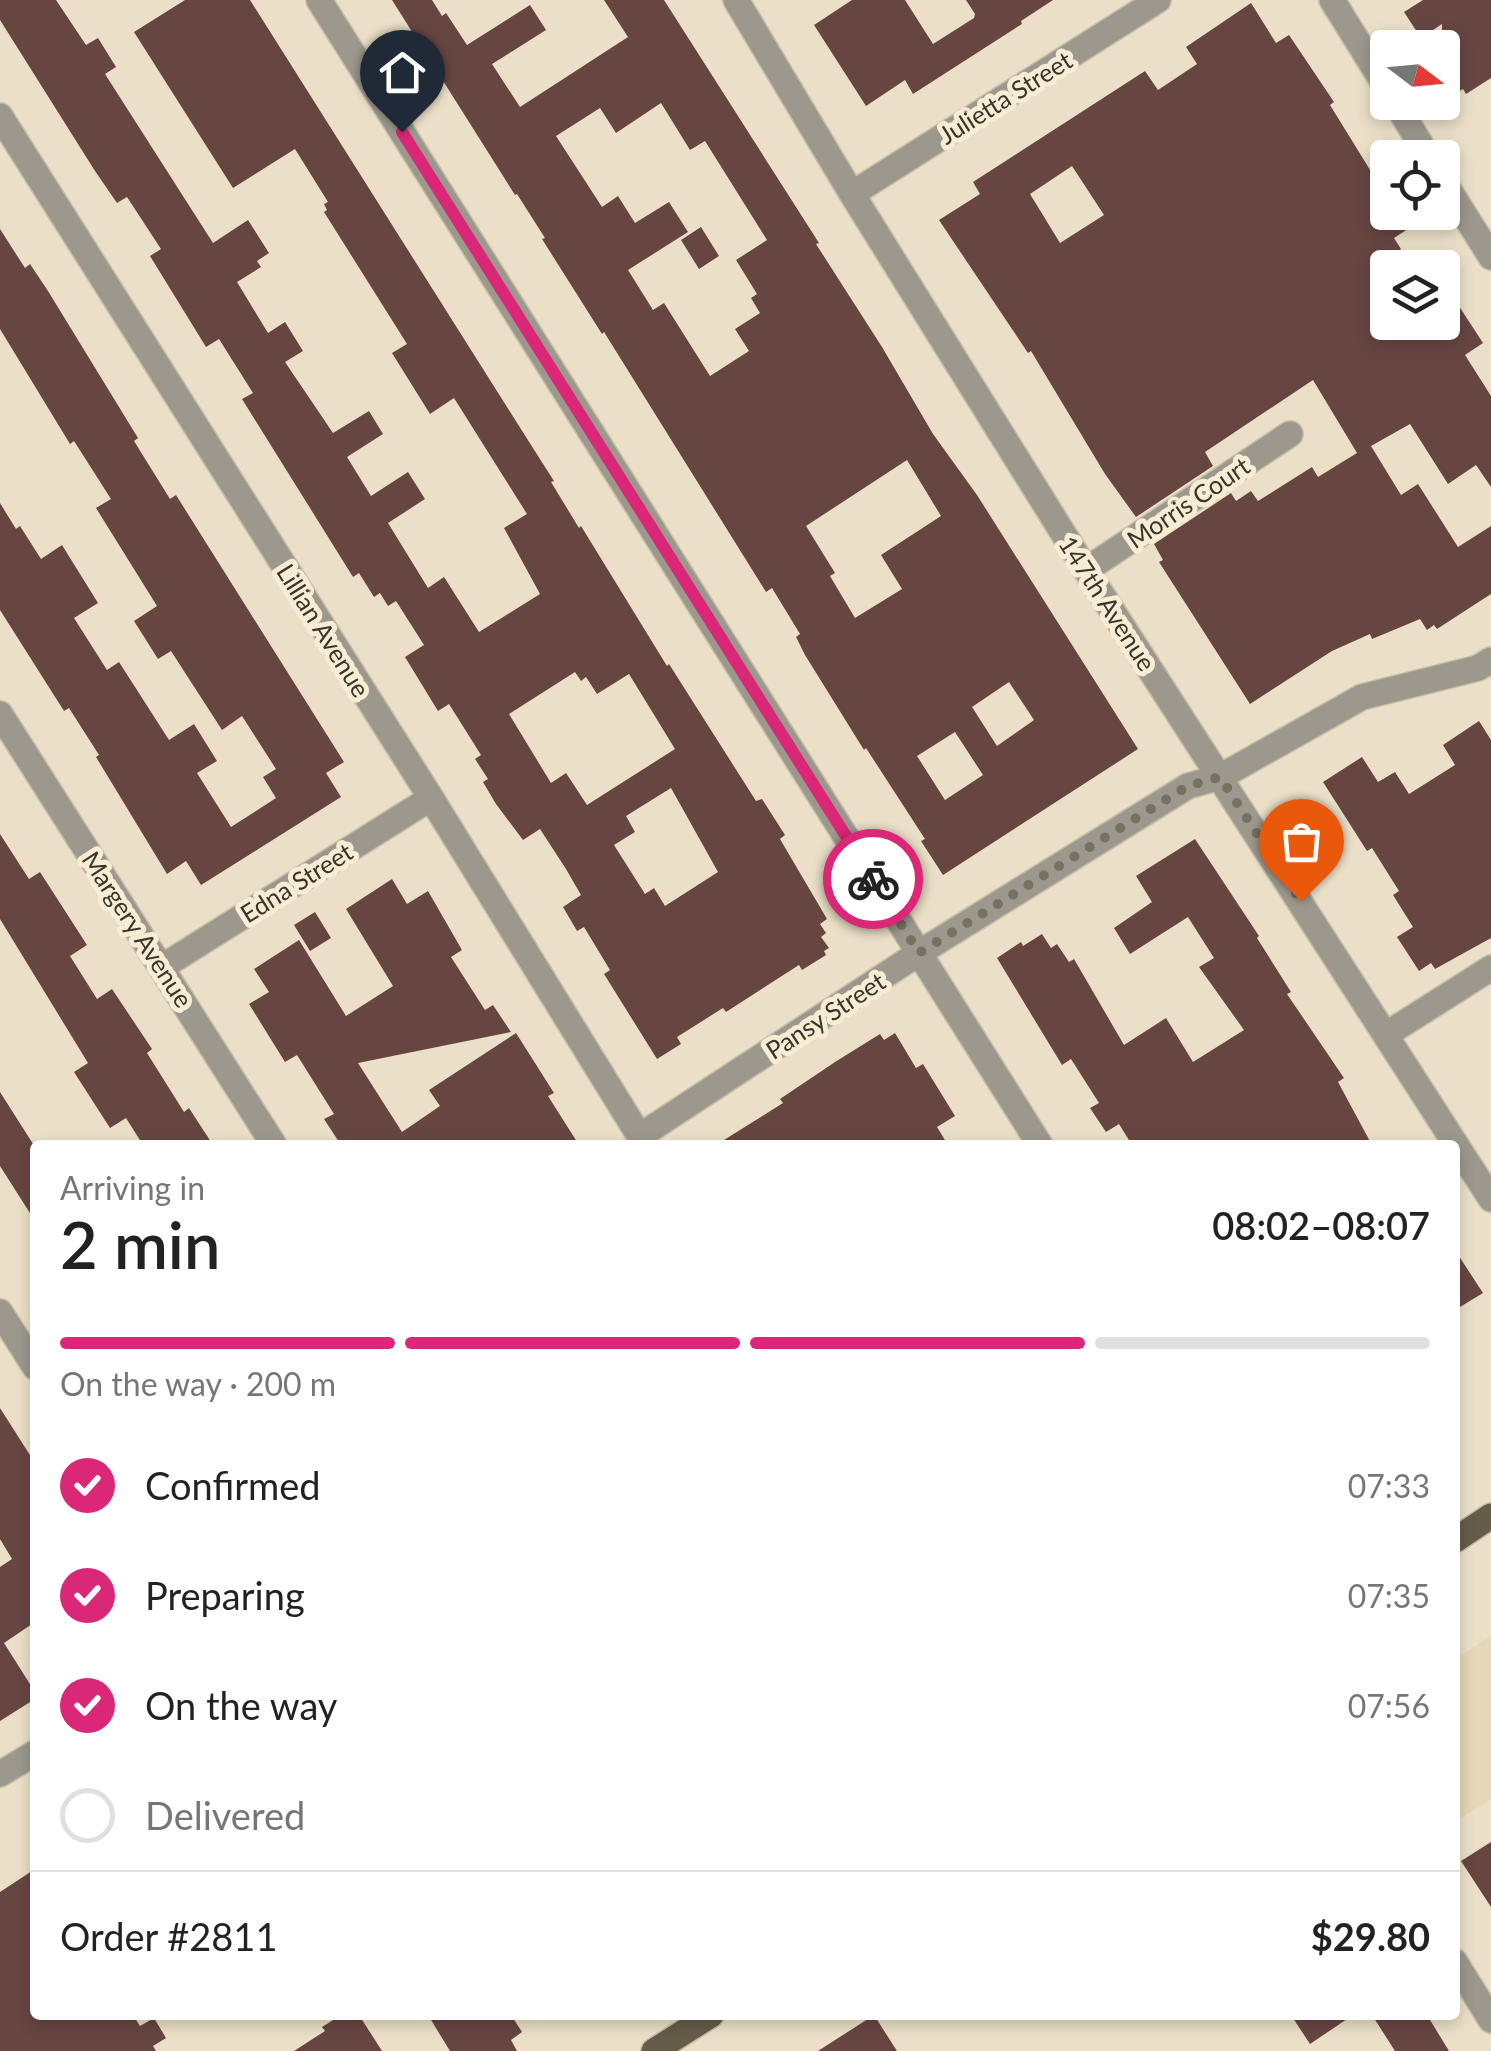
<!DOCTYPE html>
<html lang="en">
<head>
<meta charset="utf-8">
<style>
  body { margin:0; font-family:Lato,sans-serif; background:#f6f6f6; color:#222; height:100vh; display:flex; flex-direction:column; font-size:38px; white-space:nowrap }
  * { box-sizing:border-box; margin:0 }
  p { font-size:32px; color:#767676 }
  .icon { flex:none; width:55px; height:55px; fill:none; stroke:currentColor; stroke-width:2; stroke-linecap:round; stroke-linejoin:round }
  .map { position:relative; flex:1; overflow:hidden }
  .sheet { position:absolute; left:30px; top:1140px; width:1430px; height:880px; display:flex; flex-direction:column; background:#fff; border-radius:10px; box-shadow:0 5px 15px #0003 }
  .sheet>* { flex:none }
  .needle { width:65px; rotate:106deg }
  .fabs { position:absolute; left:1370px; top:30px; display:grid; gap:20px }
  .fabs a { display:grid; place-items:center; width:90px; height:90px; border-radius:10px; background:#fff; box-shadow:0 5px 15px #0003; font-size:50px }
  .pin { position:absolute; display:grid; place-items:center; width:85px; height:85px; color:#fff; margin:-102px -42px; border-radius:50% 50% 50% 0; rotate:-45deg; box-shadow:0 0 10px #0007 }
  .pin .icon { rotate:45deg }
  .courier { position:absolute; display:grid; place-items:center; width:100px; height:100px; margin:-50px; border:8px solid #db2777; border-radius:50%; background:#fff; color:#222; box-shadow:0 2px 12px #0007 }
  .headline em { font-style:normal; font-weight:600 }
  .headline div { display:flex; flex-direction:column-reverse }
  .headline { display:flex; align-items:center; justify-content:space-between; height:170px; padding:0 30px }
  h1 { font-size:65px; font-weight:600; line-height:75px }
  .bar { display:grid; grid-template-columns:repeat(4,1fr); gap:15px 10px; align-content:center; height:120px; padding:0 30px }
  .bar i { height:12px; border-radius:8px; background:#e0e0e0 }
  .bar .active { background:#db2777 }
  .bar p { grid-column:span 4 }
  .line { display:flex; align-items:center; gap:25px; padding:0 30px; border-top:2px solid #e0e0e0 }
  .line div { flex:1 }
  ol { padding:0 30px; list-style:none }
  li { display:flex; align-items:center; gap:30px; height:110px }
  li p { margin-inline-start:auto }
  li .icon { padding:10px; border-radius:50%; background:#db2777; color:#fff; stroke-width:4 }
  li:last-child { color:#767676 }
  li i { width:55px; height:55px; border:5px solid #e0e0e0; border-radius:50% }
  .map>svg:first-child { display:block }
  .built { fill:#e5d7b7 }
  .building { fill:#674642; fill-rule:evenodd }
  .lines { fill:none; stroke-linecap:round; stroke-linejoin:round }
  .minor-casing { stroke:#c7bea8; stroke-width:28 }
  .primary-casing { stroke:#c7bea8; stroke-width:28 }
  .minor { stroke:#9d988e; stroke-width:25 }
  .primary { stroke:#655c4a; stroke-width:25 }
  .done { stroke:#777162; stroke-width:10; stroke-dasharray:0 18 }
  .route { stroke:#db2777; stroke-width:12 }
  .labels { text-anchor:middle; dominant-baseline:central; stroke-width:10; stroke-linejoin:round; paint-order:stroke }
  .street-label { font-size:25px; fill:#39352b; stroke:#f8edd4 }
</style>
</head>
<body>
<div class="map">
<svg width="1491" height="2051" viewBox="0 0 1491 2051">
  <rect width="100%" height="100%" fill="#ebe0c7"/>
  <path class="built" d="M1491 1636V1799L1455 1822V1659Z"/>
  <path class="building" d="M0 0H56L86 45 98 38 116 67 105 74 213 243 248 220 269 253 257 261 261 267 237 282 268 333 285 322 303 351 285 362 333 433 369 411 383 434 347 457 371 496 408 472 425 499 388 523 428 588 444 577 479 632 540 594 504 528 527 514 454 398 430 414 392 353 407 344 324 212 327 210 324 204 328 202 295 149 233 188 134 32 185 0H250L538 456 554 481 551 482 579 528 581 526 667 666 669 664 756 801 762 799 785 835 780 839 827 919 820 924 826 933 821 937 829 948 824 951 826 955 802 970 799 965 726 1012 723 1008 677 1037 681 1044 657 1059 604 974 610 970 584 927 577 931 563 907 581 895 566 869 540 829 523 840 496 804 483 782 488 779 475 759 481 755 449 704 438 711 405 657 424 645 396 601 388 606 380 593 374 597 359 573 353 577 242 399 253 393 219 339 206 347 150 256 161 249 127 197 117 203 95 171 0 20ZM575 672 581 681 586 677 597 694 629 674 675 749 587 805 566 773 551 783 509 714ZM671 788 718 872 665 906 654 888 645 894 614 845 635 832 626 816Z
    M392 0H432L442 16 446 13 467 45 530 5 546 30 492 64 520 107 628 37 604 0H664L819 243 816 244 882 347 933 434 977 495 1138 749 943 875 921 841 925 839 866 748 864 750 805 655 796 637 800 634 772 588 766 592 604 332 602 334 542 239 545 238 517 194 515 195ZM661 103 690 150 705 141 767 240 736 260 757 294 751 298 760 313 735 329 749 351 710 376 664 303 653 310 628 270 688 232 669 202 635 223 618 196 602 207 556 136 600 108 616 133ZM907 460 941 516 881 555 902 589 855 618 830 576 835 573 806 526ZM1009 682 1034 720 997 746 972 707ZM955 732 983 775 945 800 917 756Z
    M852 0H905L933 44 974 18 975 14 966 0H1053L1021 21 1022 24 913 94 905 80 866 106 814 25Z
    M1423 0H1491V78L1466 94 1463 89 1452 96 1442 80V24L1421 38 1404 12Z
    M1251 3 1276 43 1289 35 1334 102 1330 105 1388 199V212H1402L1411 227 1394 238 1401 249 1388 258V322H1442V280L1483 343 1465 355 1491 396V487L1476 465 1448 484 1410 424 1371 446 1401 495 1418 484 1458 547 1491 526V594L1437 629 1434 625 1427 630 1420 619 1372 639 1370 634 1332 651 1250 704 1159 562 1163 560 1154 544 1231 493 1236 501 1251 491 1258 501 1312 467 1318 477 1357 453 1313 380 1205 452 1213 466 1136 517 1105 474 1031 351 1028 353 939 220 980 194 973 182 1145 71 1158 90 1197 64 1186 47ZM1072 166 1104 215 1060 243 1030 194Z
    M701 227 719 256 699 269 681 240Z
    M0 229 25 268 30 264 48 291 138 438 134 441 170 499 176 495 344 762 326 773 341 797 201 885 186 861 167 874 96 757 99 755 69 708 64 711 0 610V503L16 529 20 526 41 559 62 545 98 603 74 618 107 670 119 662 169 740 194 724 217 761 197 773 231 827 276 798 263 777 276 769 242 716 222 730 171 651 158 659 134 621 157 606 96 508 111 499 74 441 70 444 0 329Z
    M1479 721 1491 740V938L1435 969 1431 963 1419 971 1397 937 1413 927 1393 895 1399 891 1372 848 1367 851 1323 782 1362 757 1378 782 1395 772 1409 794 1455 765 1443 745Z
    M0 834 29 879 40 872 87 945 70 956 97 999 112 989 152 1049 147 1053 184 1112 189 1108 213 1145H143L126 1118 110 1128 74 1072 88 1063 0 919Z
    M1195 839 1259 936 1257 938 1291 992 1287 994 1344 1078 1338 1082 1372 1145H1132L1119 1124 1106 1132 1090 1108 1099 1103 1071 1059 1062 1065 997 958 1021 942 1023 946 1042 934 1051 948 1057 944 1069 962 1074 959 1124 1045 1166 1018 1193 1062 1244 1030 1199 967 1214 958 1188 917 1130 954 1114 928 1152 902 1136 876Z
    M392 879 407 904 428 891 462 950 451 957 485 1010 493 1005 511 1032 358 1063 402 1132 440 1106 429 1090 516 1033 554 1093 548 1096 579 1145H341L324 1119 334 1114 297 1055 285 1062 249 1004 269 992 254 969 299 940 346 1016 393 986 346 909Z
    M315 912 331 938 310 951 294 925Z
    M895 1033 916 1068 923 1064 955 1116 937 1127 948 1145H716L783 1103 780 1099 835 1062 880 1034 884 1040Z
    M0 1092 35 1147V1221L0 1166Z
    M1455 1250 1483 1293 1455 1310Z
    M0 1408 35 1463V1622L4 1643 35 1692V1699L0 1721V1567L12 1559 0 1539Z
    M1491 1842V1907L1461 1861Z
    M35 1869V2015H133L140 2026 154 2018 166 2038 153 2046 156 2051H0V1892Z
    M341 2015H359L382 2051H294L325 2031 322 2027Z
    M428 2015H511L522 2032 511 2040 517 2051H450Z
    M874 2015 897 2051H818Z
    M1291 2015H1353L1310 2044Z
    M1372 2015H1427L1449 2051H1395Z"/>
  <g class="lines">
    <g class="minor-casing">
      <path id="minor" d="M319 0 1040 1145
        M736 0 852 194 1086 570 1491 1199
        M1332 0 1388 90
        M1395 102 1429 158
        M0 116 431 798 645 1145
        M1442 179 1491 257
        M852 194 1158 0
        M1086 570 1290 434
        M0 714 274 1145
        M162 967 431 798
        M1387 1034 1491 968
        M640 1136 919 953 1188 786 1220 777 1362 697 1478 668 1491 660
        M0 1312 35 1367
        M0 1774 35 1753
        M1455 1962 1491 2020"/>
    </g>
    <g class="primary-casing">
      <path id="primary" d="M1455 1540 1491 1516
        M654 2051 711 2015"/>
    </g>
    <use href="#minor" class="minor"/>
    <use href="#primary" class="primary"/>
  </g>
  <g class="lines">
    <path class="done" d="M873 879 919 953 1188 786 1220 777 1301 901"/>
    <path class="route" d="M402 132 873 879"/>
  </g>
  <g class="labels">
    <g class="street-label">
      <text transform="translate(1005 97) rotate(-32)">Julietta Street</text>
      <text transform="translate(1188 502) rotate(-34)">Morris Court</text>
      <text transform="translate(1108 603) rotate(57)">147th Avenue</text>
      <text transform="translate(324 630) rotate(58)">Lillian Avenue</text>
      <text transform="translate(296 882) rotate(-32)">Edna Street</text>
      <text transform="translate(138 929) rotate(57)">Margery Avenue</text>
      <text transform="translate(825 1015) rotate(-33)">Pansy Street</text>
    </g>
  </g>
</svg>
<div class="fabs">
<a><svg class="needle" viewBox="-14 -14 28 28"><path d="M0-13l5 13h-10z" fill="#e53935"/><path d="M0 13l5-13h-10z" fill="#767676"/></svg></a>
<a><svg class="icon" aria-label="locate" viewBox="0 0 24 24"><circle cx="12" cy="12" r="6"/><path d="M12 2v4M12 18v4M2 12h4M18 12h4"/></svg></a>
<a><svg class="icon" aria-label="layers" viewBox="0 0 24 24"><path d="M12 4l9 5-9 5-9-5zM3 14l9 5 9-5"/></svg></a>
</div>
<div class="pin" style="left:1301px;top:901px;background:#ea580c"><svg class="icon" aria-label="bag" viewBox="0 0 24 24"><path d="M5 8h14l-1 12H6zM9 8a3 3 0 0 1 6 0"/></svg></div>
<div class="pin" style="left:402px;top:132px;background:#1f2937"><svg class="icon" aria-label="home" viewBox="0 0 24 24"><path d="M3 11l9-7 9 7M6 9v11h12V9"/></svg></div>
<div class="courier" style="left:873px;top:879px"><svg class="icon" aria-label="bike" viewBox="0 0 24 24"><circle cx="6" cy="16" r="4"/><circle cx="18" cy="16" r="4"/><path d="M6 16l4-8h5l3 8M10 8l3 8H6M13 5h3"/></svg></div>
<section class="sheet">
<div class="headline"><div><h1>2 min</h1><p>Arriving in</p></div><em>08:02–08:07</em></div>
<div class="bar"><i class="active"></i><i class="active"></i><i class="active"></i><i></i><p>On the way · 200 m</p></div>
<ol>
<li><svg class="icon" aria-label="check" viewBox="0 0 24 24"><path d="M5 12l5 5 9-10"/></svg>Confirmed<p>07:33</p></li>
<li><svg class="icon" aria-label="check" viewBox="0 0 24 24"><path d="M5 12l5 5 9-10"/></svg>Preparing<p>07:35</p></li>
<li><svg class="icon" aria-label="check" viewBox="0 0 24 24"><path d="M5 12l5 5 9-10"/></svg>On the way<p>07:56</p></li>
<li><i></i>Delivered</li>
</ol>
<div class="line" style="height:130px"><div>Order #2811</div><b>$29.80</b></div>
</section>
</div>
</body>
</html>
